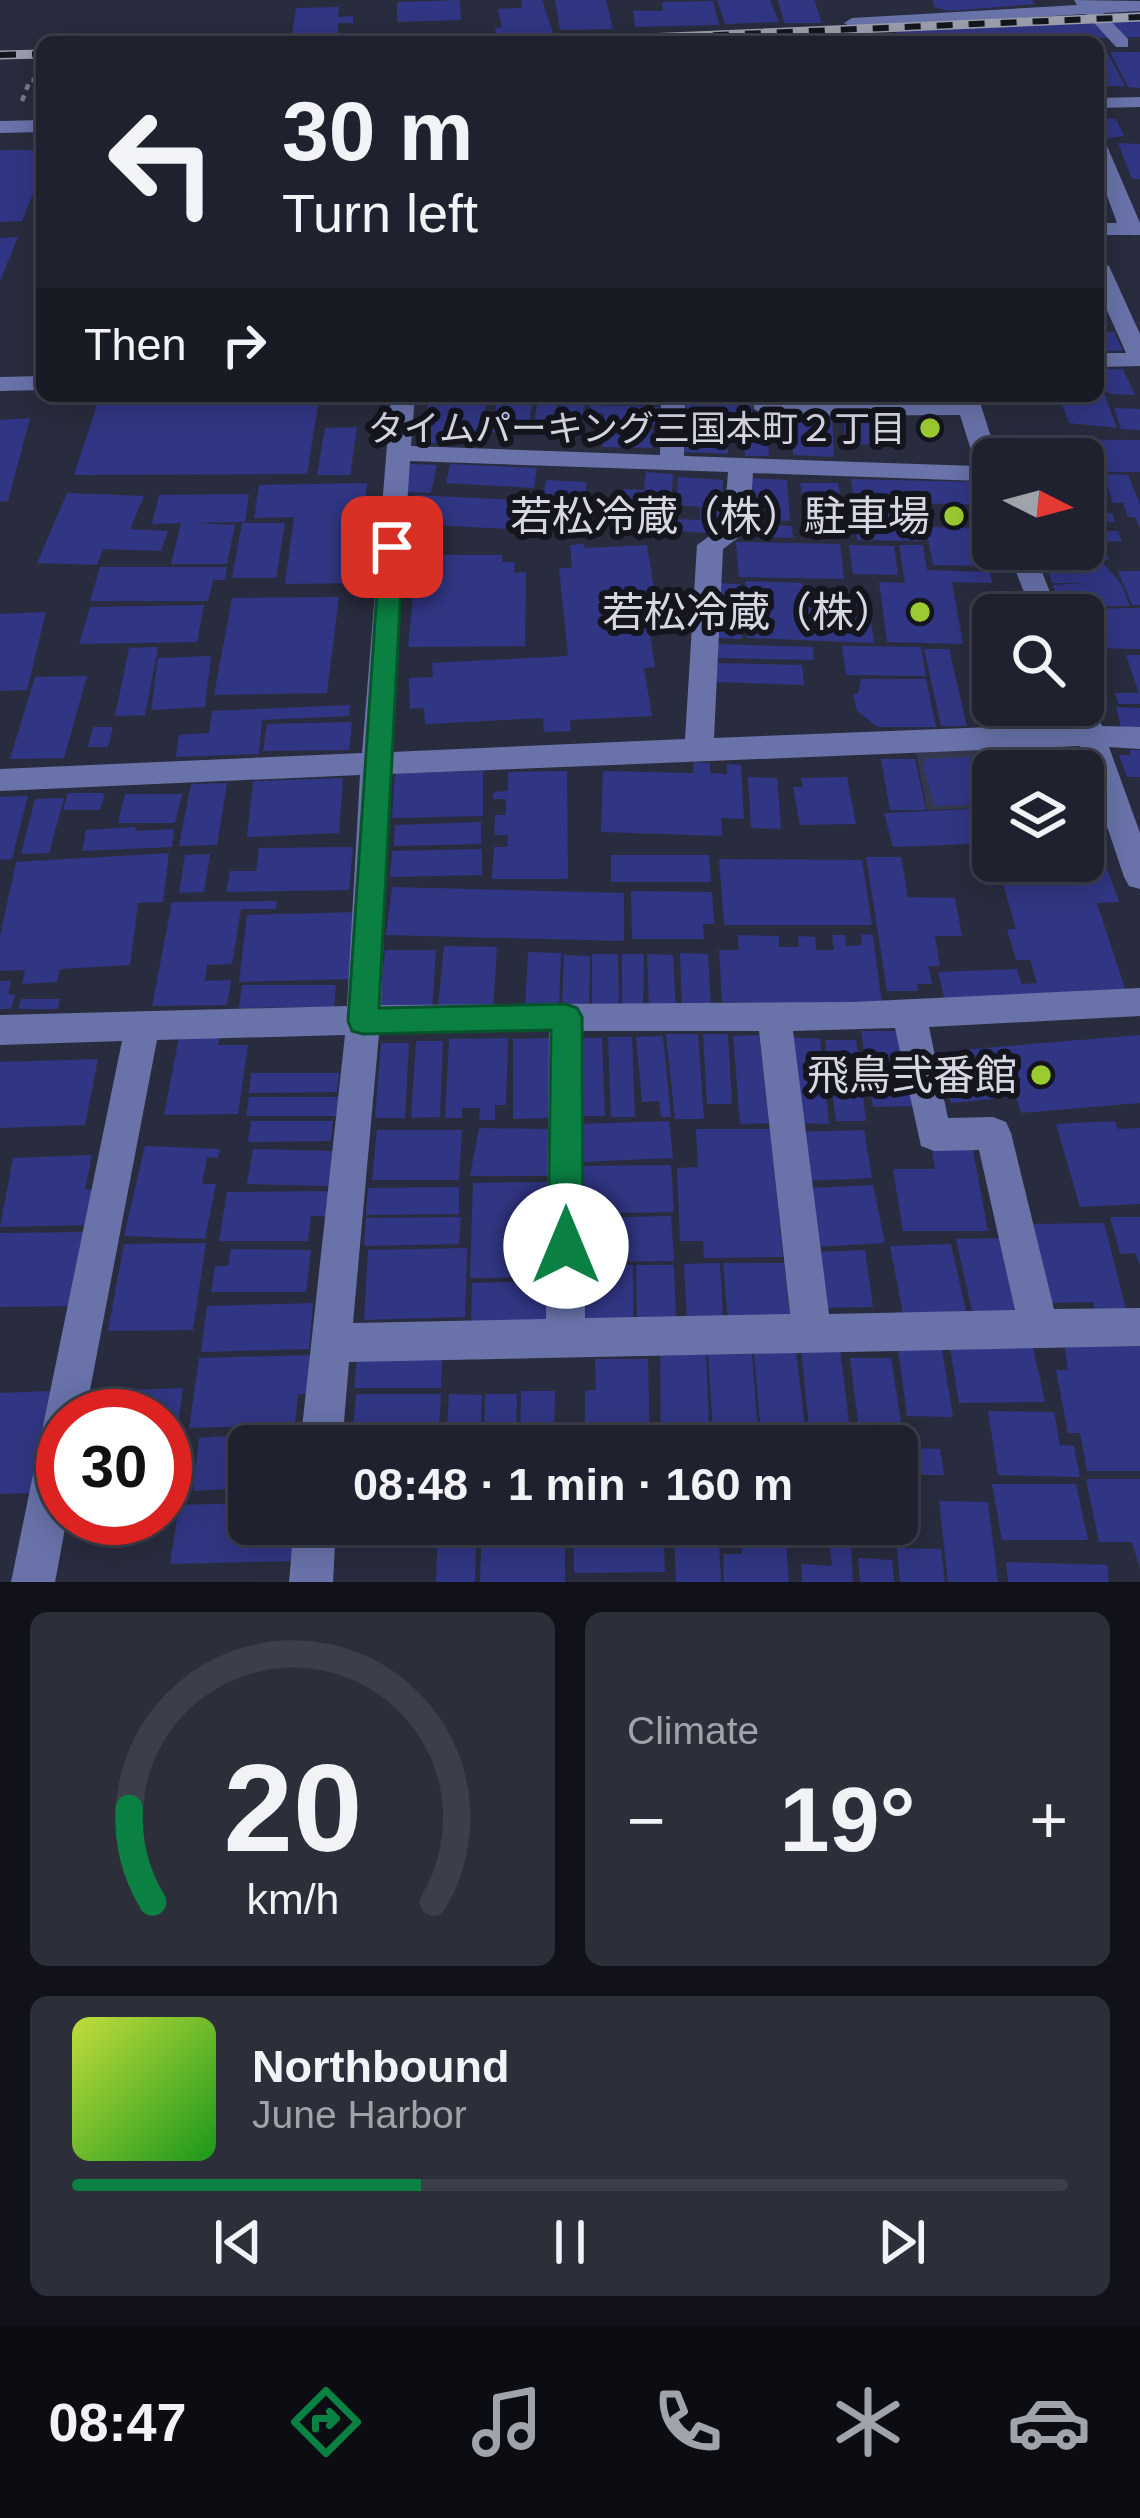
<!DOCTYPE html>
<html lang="en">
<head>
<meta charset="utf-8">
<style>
	body { margin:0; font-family:Helvetica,"Noto Sans JP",sans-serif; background:#2c2e3a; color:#f1f3f6; height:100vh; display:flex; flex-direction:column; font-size:45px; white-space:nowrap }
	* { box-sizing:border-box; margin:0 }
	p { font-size:39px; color:#a1a3aa }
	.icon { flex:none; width:66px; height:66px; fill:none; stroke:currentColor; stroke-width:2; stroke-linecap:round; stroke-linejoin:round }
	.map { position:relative; height:1582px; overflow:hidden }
	.side { display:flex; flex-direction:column; gap:30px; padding:30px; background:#111219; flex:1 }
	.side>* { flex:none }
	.guide { position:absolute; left:36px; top:36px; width:1068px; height:366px; border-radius:18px; box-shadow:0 6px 30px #0003,0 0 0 3px #3c3e4a; background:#1f212e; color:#f1f3f6; overflow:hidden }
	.needle { width:78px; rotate:96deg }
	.buttons { position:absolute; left:972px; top:438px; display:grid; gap:24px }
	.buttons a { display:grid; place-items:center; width:132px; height:132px; border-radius:18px; background:#1f212e; box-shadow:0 6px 30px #0003,0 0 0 3px #3c3e4a; font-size:60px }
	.speed { position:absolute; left:36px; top:1389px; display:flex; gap:24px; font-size:60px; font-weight:700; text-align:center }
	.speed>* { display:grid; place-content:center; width:156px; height:156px; border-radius:50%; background:#1f212e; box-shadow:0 6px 30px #0003,0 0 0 3px #3c3e4a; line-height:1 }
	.speed .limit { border:18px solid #d22; background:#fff; color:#111 }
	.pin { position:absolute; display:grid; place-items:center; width:102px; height:102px; color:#fff; margin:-51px; border-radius:24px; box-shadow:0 6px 18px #0006 }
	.me { position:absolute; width:132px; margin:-66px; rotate:0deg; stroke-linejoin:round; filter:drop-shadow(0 0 9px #0008) }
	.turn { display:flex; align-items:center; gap:42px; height:252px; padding:0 48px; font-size:54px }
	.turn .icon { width:156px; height:156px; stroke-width:2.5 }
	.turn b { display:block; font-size:84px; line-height:102px }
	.then { display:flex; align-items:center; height:114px; padding:0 48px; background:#0003; gap:24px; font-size:45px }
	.big { font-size:90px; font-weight:700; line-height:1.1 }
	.side .card { flex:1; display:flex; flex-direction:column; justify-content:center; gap:18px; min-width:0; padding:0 42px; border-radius:18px; background:#2c2e3a }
	.side .dial { align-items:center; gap:0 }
	.dial svg { height:312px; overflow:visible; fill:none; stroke:#3c3e4a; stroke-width:7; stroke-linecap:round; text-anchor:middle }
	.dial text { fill:#f1f3f6; stroke:none }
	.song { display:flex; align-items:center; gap:36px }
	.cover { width:144px; height:144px; border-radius:18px; background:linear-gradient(135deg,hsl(70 70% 55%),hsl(120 70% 35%)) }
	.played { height:12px; border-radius:6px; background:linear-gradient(90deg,#0b8043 35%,#3c3e4a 35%) }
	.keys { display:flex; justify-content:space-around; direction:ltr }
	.heat { display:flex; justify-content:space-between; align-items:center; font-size:66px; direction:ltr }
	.side .tiles { flex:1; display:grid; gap:30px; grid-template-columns:1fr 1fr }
	.card:last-child { grid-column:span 2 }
	.trip { position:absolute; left:228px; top:1425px; width:690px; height:120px; border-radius:18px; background:#1f212e; box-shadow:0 6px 30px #0003,0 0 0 3px #3c3e4a; font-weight:700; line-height:120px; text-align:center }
	.tabs { display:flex; height:192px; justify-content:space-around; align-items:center; background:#0c0d12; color:#a1a3aa }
	.tabs .icon { width:84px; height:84px }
	.tabs .current { color:#0b8043 }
	.tabs b { font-size:54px; color:#f1f3f6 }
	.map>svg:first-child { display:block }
	.built { fill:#34384e }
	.building { fill:#313684 }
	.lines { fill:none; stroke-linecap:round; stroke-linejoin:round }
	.path { stroke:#787b8a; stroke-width:4.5; stroke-dasharray:6 6; stroke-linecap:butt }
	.minor { fill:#6973aa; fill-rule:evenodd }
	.rail-casing { stroke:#9c9fad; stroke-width:9 }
	.rail { stroke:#14151d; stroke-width:6; stroke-dasharray:16; stroke-linecap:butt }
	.route { fill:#0b8043; stroke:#07532c; stroke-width:3 }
	.poi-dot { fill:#9cca31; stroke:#14151d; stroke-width:4.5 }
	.labels { text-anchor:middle; stroke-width:12; stroke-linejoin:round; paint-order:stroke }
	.far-poi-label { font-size:36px; fill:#d5d7e3; stroke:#14151d; text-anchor:end }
	.poi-label { font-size:42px; fill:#d5d7e3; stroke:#14151d; text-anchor:end }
</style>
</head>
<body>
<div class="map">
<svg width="1140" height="1582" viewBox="0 0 1140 1582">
	<rect width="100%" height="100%" fill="#292c3e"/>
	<path class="built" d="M1058,742L1075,751L1082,771H993V807L927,810L916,752Z"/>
	<path class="building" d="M460,0L461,20L397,22V2Z
		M521,0H542L553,33L497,38L495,28L502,27L498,9L522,8Z
		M555,0H606L613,29L560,30Z
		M717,0H770L779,22L725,24Z
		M778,0H814L822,23H784Z
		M933,0H1032L1035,4L949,11L934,7Z
		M713,1L719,25L635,27L633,11H663L662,2Z
		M339,7L338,17L353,16V23H338V33L292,34L296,8Z
		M1140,12V37L903,42L894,26Z
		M1098,51L1107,52L1125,86H1103Z
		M1110,52H1140V88L1128,87Z
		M1098,118L1116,119L1124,136L1103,139Z
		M1118,143L1140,144V179H1132Z
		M0,150H42V172L22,221L0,222Z
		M18,237L0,281V238Z
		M1098,332H1114L1123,351H1098Z
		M1098,369H1123L1135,395L1110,394L1102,388L1117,428L1069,423L1059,396H1098Z
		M432,396L487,399L481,431L487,432L484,446L415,442Z
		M683,396H753L752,413L681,411Z
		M319,400L307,474L74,475L98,402Z
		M497,401L532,403L528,433L491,432Z
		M561,404L584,405L581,436L557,435Z
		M537,405H557L553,436L532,435Z
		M590,405L660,407V416H655V425L603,424L604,414L589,413Z
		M1114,408L1140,409V430L1121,429Z
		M792,414L832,416L834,457L793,455Z
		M30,418L8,501L0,502V420Z
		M742,418H766L769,456H745Z
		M686,419L728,421V454L684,452Z
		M843,419L892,420L896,445L846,444Z
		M357,427L350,475H317L325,428Z
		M603,427L653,429L652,448L602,447Z
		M1032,439L1140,440V472H1083V459H1038Z
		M410,464L437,465L431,493L403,492Z
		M450,464L537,468L534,488L446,483Z
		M646,472L673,474L672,492H664L661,527H651V533L618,531L623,489L644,490Z
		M1103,474L1128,475L1140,504V528L1135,517H1128L1123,503H1113Z
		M1083,476H1101L1108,495H1083Z
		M678,477L723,480L720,534L678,531V519L700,520V507L676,505Z
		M748,478L787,480L790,521L749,519Z
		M851,479L977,482L982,505L854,501Z
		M546,480L587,482L581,529L539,527Z
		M367,483L357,583L285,584L294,517L254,518L259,485Z
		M800,483H838L849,537H810Z
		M67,493L144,496L130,529L168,531L161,551L103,549L97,565L37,563Z
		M249,494L245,522L192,523L235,525L227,564H171L181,523L152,524L159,495Z
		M415,495L534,501L530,530L408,524Z
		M853,509H916L923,541L857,540Z
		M1083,513H1112L1115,522H1104L1107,531H1118L1122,541L1102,542L1109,559L1102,562L1121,584L1130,606L1060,607L1053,585L1085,583H1052L1040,549H1083Z
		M242,523H285L276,578H232Z
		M751,524L792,526L793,538L751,537Z
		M926,527L989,528L998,566L933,565Z
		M736,542L840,544L844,579L739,577Z
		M584,544L585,548L647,545L658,614L647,615L655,667L644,668L652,716L570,720L571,731L544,732L543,718L425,724L424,708L410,709L409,678L433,677L432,663L568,656L559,568H572L570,545Z
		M849,545L894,546L898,575L853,574Z
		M899,545H923L927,570L990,572L992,583L952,582L963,644L887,642L879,582L905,583Z
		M417,555H502V562H515L514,573L526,572L525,646L408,647Z
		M100,567H227L225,580H213L208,601H90Z
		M1118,571H1140V605H1132Z
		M745,581L802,583L803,593L868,596L874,643L747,638Z
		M714,583L740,584L742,639L714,638Z
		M339,597L327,693L214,695L232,598Z
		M204,605L197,642L79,644L90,607Z
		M1140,608V649L1083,648L1087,622L1082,609Z
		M46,612L27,690L0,691V614Z
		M716,644L813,647L814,660L717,658Z
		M842,646L921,647L926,676L846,675Z
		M158,647L145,715L115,716L129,648Z
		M924,649H949L967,726H941Z
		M1126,655H1140V704H1118L1115,693H1139Z
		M211,656L205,707L151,710L158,658Z
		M716,663L802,665L804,685L717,682Z
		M87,676L64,758L10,759L35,677Z
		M861,679H926L936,727H878L857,711L853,694H858Z
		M350,705L349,716L262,720L259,754L176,757L179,735L209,733L212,711Z
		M1057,705L1060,716L1048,725L995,727L987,707Z
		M1116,707L1140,708V729L1121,728Z
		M352,722L349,750L263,751L267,724Z
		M93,727H113L108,747H88Z
		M1129,750H1140V777H1127L1119,755H1131Z
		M1063,753L1070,756L1075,771H993V804L935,806L923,766L927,759Z
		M881,759H915L926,810H890Z
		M693,762L710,763V773L727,774V764L741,765L744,819L721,818L722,836L601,832L603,771L693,773Z
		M483,771V816L392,818L395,773Z
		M567,771L568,879H492L494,847H507L508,835H494L495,815H506V799H493L494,792L508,791V772Z
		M748,777L777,778L781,829L751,828Z
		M847,777L856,824L800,825L793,787H803L801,778Z
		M343,778L339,833L247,837L253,781Z
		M227,783L217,845L179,846L191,784Z
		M68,793H105L100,810H63Z
		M125,794H182L175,823H118Z
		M28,796L12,859L0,860V797Z
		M64,798L49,853L21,854L35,799Z
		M1083,804H1090L1100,830L1083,831Z
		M993,808V843L893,847L884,813Z
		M481,822V844L394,846L395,825Z
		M136,827L135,831L174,829L172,847L82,851L86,830Z
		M353,847L349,890L226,892L230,871H256L259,848Z
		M482,849V875L390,877L392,851Z
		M169,853L163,902L138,903L130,965L60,969L57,982L22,984L25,970L0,971V936L16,862Z
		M210,854L204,892L179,893L185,855Z
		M611,855H709L711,882H611Z
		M866,857H901L908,897L955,898L962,936H935L940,966H928L932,984H917L918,991H887Z
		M1103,857L1119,902L1097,903L1127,995L945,1002L938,972L1017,969L1022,984L1037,983L1030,960H1016L1007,929H1016L1000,873H1004L1002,867Z
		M719,859L862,860L872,925H724Z
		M392,887L624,893V941L386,935Z
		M631,891L712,892L714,924H703L704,939H632Z
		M277,901L276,909H241L232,964L207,965L205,981L231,980L227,1005L152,1006L172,902Z
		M357,912L352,979L239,982L247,915Z
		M861,934L873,935L882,1005L722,1002L719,950H739L738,935L779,936V947H799L798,936L815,937L816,950H834L832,935H845L846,946L862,945Z
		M444,946L497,947L493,1007L438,1006Z
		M385,950H436L432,1012L379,1011Z
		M528,952L561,953L559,1009L525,1008Z
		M680,953L708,954L711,1011H682Z
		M592,954H618L619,1009L592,1008Z
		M622,954H644L643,1008H622Z
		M647,954L673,955L676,1010H649Z
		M564,955L590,956L589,1009L562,1008Z
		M0,981H11L8,994L15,995L11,1009H0Z
		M242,985H336L334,1007L239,1008Z
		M21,999H60L58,1009H18Z
		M861,1031H901L915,1106L873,1107Z
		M666,1034H698L704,1119H675Z
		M703,1034H728L732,1104H707Z
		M759,1035L769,1123L740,1124L733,1036Z
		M1140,1035V1103L1021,1113L1016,1097L951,1103L936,1052Z
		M663,1036L671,1117H661L659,1101L642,1102L636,1037Z
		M179,1037H220L218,1045H248L238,1114L164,1115Z
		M608,1037H632L635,1117H611Z
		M785,1037L820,1039L829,1124L792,1123Z
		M508,1038L506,1105H495V1120H479L480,1108H462V1118H445L449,1039Z
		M552,1038L553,1118L513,1119V1039Z
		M573,1038H602L605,1116H575Z
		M825,1040H856L866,1121H836Z
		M416,1041H443L440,1117L411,1118Z
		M381,1043H409L405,1118H375Z
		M98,1059L85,1125L0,1128V1062Z
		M251,1073H339L337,1092L249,1093Z
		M249,1097H339L336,1116H246Z
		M251,1121H333L331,1141L248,1142Z
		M669,1121L673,1158L580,1162L578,1124Z
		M1115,1121L1118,1129L1140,1128V1204L1080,1207L1056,1124Z
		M479,1128L552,1129V1176H470Z
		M696,1129H770L783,1257L704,1258L703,1241H680L677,1168L698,1167Z
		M377,1130H462L459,1180H372Z
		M864,1130L872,1178L806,1181L798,1132Z
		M931,1145H972L988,1231H903L893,1169H935Z
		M145,1146L220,1149L218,1158L207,1157L202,1184H216L205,1239L124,1236Z
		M253,1149L334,1151L329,1186L247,1184Z
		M92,1155L85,1189L95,1190L88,1225L0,1227L13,1158Z
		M671,1165L674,1212L579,1214L578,1166Z
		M549,1182V1277L470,1278L473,1183Z
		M873,1185L885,1243L815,1247L809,1188Z
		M459,1187V1214L366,1215L368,1188Z
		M331,1191L328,1216H311L308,1241H219L227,1192Z
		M671,1216L674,1261L584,1262L582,1218Z
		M461,1217L459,1244L364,1246L366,1218Z
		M1110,1217H1140V1265L1135,1253L1120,1254Z
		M1104,1223L1127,1314L1096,1315L1093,1302L1048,1303L1031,1224Z
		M87,1232L71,1306L0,1307V1233Z
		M1006,1238L1020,1299L1011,1313L973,1316L956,1239Z
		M206,1243L193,1330L108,1331L124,1244Z
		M951,1244L966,1311L903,1314L890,1246Z
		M467,1248L465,1317L364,1320L368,1250Z
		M231,1249L311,1250L306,1292H211L215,1266H228Z
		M865,1250L873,1307L818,1308V1252Z
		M720,1263L723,1319H687L684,1264Z
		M723,1263H784L790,1319L728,1320Z
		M581,1264L633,1265V1322L588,1323L580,1314Z
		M636,1265H674L676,1320H637Z
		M554,1281L555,1313L544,1321L471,1324L472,1283Z
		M313,1303L309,1349L201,1352L207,1306Z
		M1064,1343L1140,1344V1471H1087L1080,1433H1068L1056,1370H1068Z
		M1033,1347L1045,1402L959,1403L950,1348Z
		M801,1349H840L852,1446H811Z
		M898,1349L942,1350L953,1417L907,1416Z
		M754,1350H796L807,1446H762Z
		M660,1353L706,1354L710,1446H661Z
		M708,1354H752L759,1446H714Z
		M314,1355L311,1394H298L295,1425L189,1428L199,1358Z
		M442,1357L441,1388H354L357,1358Z
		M850,1358H891L906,1454H897V1446H861Z
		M595,1359H648L650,1446H585V1391L596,1390Z
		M183,1388L168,1497H165V1416H91L96,1391Z
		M50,1391L31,1493L0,1494V1393Z
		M521,1391H555L554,1446H520Z
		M356,1394H441L439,1430H353Z
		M449,1394L482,1395L480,1446H446Z
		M485,1394H517L516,1446H484Z
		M988,1411L1054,1412L1060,1445L1074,1446L1080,1477L998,1475Z
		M298,1431L297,1446H249V1488L193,1491L199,1438Z
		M351,1435H438V1446H350Z
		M911,1448L940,1449L944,1475H916Z
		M1086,1479H1140V1569L1132,1542H1099Z
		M992,1484H1076L1088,1540H1002Z
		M939,1501L988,1502L998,1582H948Z
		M249,1503V1524H301L297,1561L170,1564L179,1505Z
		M362,1524H431L430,1535H361Z
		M438,1524H476L475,1582H436Z
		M482,1524H565V1582H480Z
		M573,1524H663L665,1572L574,1573Z
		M707,1524H775V1529L707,1528Z
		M789,1524H882V1532L789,1528Z
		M674,1537L719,1539L721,1582H676Z
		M741,1540L786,1541L789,1582H724L723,1554H742Z
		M829,1543L851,1544L853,1582H802L801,1564L832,1566Z
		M897,1548L941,1549L945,1582H900Z
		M858,1558L892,1560L894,1582H860Z
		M1006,1562L1107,1565L1109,1582H1008Z"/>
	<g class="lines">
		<path class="path" d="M22,101L30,80H42"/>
		<path class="minor" d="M1074,0L1140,1V11L1103,13L1128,39V47H1116L1086,14L852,28L844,23L852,18L1077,5Z
			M1140,97V107L1098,108V98Z
			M42,120V132L0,133V121Z
			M1098,140L1107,146L1140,223V235H1098V223H1117L1098,171Z
			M1098,260L1109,266L1140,334V366L1098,367V353H1126L1098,290Z
			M42,376V390L0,391V377Z
			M391,396H415L411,446L660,455L661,396H685L684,456L976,466L960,415L766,416L754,409L753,396H777V402L956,401L954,396H978L998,459H993V488L981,481L753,473L749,530L723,549L714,738L1072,724L1066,705H1083V696L1090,698L1102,726L1140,727V749L1109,747L1140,833V889L1129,886L1124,877L1080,746L390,774L381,1005L852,1002L1140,988V1016L929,1027L948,1118L993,1117L1006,1122L1011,1133L1054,1309L1140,1308V1346L349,1362L342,1446H300L345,1035L157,1040L85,1416H63V1518H67L55,1582H11L122,1041L0,1045V1015L347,1006L360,775L0,791V769L362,753ZM410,461L728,472L724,526L697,545L685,739L391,752ZM895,1028L921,1146L934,1151L979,1150L1015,1310L829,1314L793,1031ZM549,1031L546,1319L353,1323L379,1034ZM583,1031H759L790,1314L585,1318Z
			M1007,549H1033L1059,615H1033Z
			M294,1524H336L333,1582H289Z"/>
		<g class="rail-casing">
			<path id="rail" d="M553,42L1140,17
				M0,55L42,54"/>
		</g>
		<use href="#rail" class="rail"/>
	</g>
	<path class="route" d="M392,539L403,547L379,1008L566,1004L577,1008L582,1017L583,1246L578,1258L566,1263L553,1258L548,1246L551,1030L363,1034L352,1031L348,1021L380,547Z"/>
	<g class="poi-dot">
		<circle cx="930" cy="428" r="12"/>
		<circle cx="954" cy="516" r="12"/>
		<circle cx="920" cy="612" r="12"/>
		<circle cx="1041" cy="1075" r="12"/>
	</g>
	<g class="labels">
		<g class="far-poi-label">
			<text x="906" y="441">タイムパーキング三国本町２丁目</text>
		</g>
		<g class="poi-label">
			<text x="930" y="531">若松冷蔵（株）駐車場</text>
			<text x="896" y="627">若松冷蔵（株）</text>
			<text x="1017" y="1090">飛鳥弐番館</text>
		</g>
	</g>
</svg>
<div class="buttons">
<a><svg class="needle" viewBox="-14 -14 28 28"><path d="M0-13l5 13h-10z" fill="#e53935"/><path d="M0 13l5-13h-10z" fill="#a1a3aa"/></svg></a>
<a><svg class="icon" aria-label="search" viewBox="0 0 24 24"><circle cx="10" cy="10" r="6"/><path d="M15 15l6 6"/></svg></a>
<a><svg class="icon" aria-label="layers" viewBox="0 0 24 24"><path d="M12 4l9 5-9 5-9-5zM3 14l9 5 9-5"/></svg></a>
</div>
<div class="speed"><div class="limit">30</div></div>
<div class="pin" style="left:392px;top:547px;background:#d93025"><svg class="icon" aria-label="arrive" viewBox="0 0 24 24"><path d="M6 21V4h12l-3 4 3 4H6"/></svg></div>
<svg class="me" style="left:566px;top:1246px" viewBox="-20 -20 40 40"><circle r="19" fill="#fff"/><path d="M0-13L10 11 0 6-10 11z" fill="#0b8043"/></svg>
<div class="trip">08:48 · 1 min · 160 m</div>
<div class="guide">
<div class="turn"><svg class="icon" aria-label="left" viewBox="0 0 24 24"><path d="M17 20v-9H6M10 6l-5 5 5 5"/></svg><div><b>30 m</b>Turn left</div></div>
<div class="then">Then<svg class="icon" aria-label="right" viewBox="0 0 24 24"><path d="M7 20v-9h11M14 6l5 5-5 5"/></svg></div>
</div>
</div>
<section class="side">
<div class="tiles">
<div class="card dial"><svg viewBox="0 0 100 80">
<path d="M14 69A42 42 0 1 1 86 69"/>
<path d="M14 69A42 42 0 0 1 8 45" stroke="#0b8043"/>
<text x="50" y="56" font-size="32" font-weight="700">20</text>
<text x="50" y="72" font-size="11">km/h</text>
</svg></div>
<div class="card"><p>Climate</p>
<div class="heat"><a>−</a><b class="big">19°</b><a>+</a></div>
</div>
<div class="card">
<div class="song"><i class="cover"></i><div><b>Northbound</b><p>June Harbor</p></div></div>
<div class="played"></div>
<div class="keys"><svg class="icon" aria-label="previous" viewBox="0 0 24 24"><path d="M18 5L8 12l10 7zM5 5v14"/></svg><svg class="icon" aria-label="pause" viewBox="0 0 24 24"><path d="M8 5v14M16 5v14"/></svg><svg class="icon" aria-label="next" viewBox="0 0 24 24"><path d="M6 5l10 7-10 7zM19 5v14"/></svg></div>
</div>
</div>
</section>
<nav class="tabs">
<b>08:47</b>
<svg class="icon current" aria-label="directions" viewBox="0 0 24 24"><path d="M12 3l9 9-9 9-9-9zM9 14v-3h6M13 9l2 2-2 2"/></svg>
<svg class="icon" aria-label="music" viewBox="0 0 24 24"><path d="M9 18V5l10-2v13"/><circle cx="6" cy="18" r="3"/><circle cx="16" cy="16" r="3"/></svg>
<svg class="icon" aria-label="phone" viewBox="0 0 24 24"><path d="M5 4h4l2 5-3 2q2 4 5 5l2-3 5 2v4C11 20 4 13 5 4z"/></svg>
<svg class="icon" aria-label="climate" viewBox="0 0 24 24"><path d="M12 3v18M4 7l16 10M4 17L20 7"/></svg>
<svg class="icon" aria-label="car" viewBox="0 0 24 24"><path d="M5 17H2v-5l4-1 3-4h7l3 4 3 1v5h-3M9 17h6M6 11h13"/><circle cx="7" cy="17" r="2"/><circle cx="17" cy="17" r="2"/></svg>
</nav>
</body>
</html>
